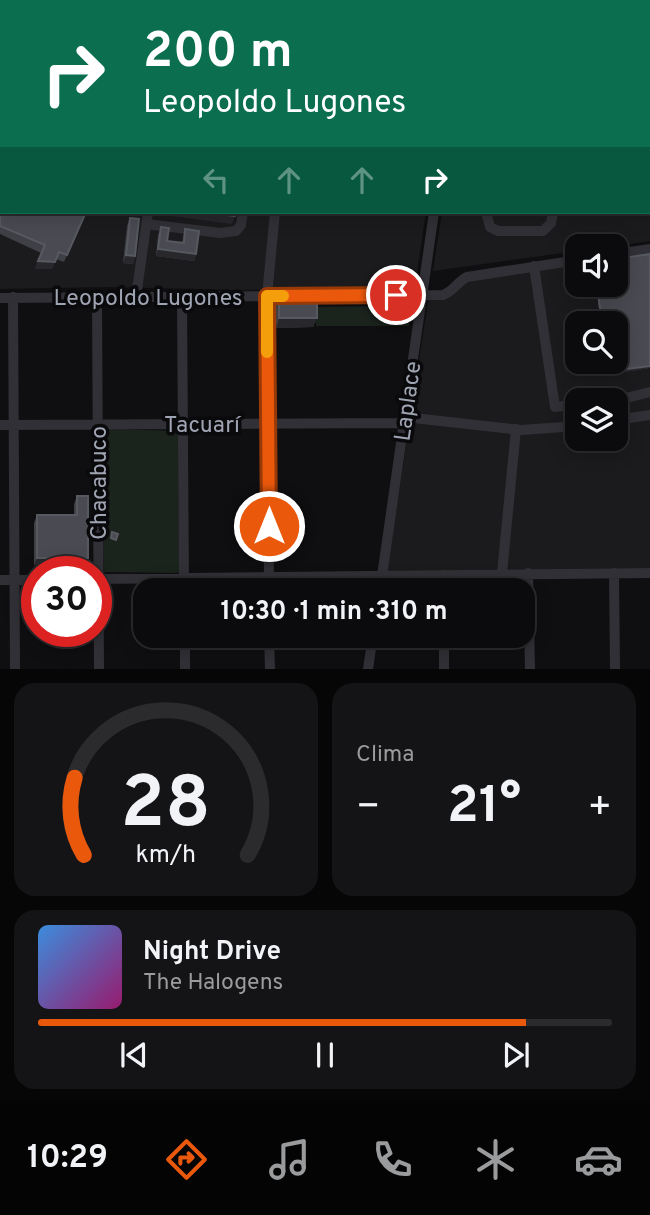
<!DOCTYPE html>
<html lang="es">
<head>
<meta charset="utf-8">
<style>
	body { margin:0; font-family:Overpass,sans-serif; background:#141416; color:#f1f3f6; height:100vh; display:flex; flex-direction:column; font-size:26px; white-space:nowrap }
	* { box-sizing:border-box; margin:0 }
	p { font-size:23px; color:#9a9b9d }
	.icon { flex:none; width:38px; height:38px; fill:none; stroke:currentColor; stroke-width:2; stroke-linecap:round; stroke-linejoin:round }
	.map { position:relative; height:669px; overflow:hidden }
	.details { display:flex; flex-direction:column; gap:14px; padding:14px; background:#060607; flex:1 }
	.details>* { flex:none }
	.top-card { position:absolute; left:0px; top:0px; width:651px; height:214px; box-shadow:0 4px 18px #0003,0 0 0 2px #2b2b2e; background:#0b6e4f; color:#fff; overflow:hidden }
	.fabs { position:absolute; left:565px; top:234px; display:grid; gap:14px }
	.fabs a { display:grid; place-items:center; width:63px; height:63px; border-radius:14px; background:#0b0b0d; box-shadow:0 4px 18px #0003,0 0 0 2px #2b2b2e; font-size:35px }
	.speed { position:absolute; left:21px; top:556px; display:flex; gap:14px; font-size:35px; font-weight:700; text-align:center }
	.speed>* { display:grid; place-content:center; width:91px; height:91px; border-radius:50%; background:#0b0b0d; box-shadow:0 4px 18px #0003,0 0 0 2px #2b2b2e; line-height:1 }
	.speed .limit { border:10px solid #d22; background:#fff; color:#111 }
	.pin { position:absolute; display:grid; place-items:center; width:60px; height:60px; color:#fff; margin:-30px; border:4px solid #fff; border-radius:50%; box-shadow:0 2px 7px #0007 }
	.me { position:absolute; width:77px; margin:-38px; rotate:0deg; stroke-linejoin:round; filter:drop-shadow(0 0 5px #0008) }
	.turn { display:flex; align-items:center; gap:24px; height:147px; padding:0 28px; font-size:32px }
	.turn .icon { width:91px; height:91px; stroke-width:2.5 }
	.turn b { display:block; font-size:49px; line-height:60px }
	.lanes { display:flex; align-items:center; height:66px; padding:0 28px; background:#0003; justify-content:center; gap:35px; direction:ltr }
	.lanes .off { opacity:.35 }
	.big { font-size:52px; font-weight:700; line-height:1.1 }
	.details .card { flex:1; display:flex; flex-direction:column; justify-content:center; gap:10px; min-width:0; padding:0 24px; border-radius:21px; background:#141416 }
	.details .dial { align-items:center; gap:0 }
	.dial svg { height:182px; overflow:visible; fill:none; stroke:#2b2b2e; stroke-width:7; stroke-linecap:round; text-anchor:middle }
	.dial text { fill:#f1f3f6; stroke:none }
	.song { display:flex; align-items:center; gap:21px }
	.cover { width:84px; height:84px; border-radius:10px; background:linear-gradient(135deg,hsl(210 70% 55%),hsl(320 70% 35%)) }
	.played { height:7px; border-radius:4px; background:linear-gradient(90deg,#ea580c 85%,#2b2b2e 85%) }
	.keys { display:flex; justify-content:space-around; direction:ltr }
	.heat { display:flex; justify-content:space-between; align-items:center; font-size:38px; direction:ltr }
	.details .tiles { flex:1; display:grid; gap:14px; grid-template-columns:1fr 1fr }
	.card:last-child { grid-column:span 2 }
	.trip { position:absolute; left:133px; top:578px; width:402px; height:70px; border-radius:21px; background:#0b0b0d; box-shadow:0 4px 18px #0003,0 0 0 2px #2b2b2e; font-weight:700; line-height:70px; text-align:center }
	.menu { display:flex; height:112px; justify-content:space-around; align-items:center; background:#040405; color:#9a9b9d }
	.menu .icon { width:49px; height:49px }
	.menu .on { color:#ea580c }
	.menu b { font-size:32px; color:#f1f3f6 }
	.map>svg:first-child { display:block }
	.built { fill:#1b1b1e; fill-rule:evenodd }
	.green { fill:#1b231d }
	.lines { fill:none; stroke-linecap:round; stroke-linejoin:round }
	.stream { stroke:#252c34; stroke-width:2.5 }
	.minor { stroke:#303036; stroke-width:10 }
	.wall { fill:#3f4046 }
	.shaded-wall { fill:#28282c }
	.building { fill:#4a4b52; stroke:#575961; stroke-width:2 }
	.route-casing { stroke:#983908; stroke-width:18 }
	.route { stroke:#ea580c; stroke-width:12 }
	.slow { stroke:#f59e0b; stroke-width:12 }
	.labels { text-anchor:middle; stroke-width:7; stroke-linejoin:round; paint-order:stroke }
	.street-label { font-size:23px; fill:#9fa4b2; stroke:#0a0a0c }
</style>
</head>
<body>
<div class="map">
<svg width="650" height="669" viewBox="0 0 650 669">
	<rect width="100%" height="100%" fill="#0f0f11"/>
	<path class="built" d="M0,0H197L2,2V212H426L415,286L243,290L108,287L0,289Z
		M279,0H457L278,2Z
		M650,71V241L607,247H578L577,251L433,271L442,212H649Z
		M650,249V568L387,571L429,295H443L460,281L577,260L578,285H616V254ZM578,324H616V362H578ZM578,401H616V439H578Z"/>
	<path class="green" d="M409,306V326H316L315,307Z
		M108,429L178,431L179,572L177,573L104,572L102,435L103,430Z"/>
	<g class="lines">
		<path class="stream" d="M462,2V0"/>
		<path class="minor" d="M48,0L53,2
			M526,0L527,2
			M592,0L594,2
			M122,2V0
			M301,2V0
			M511,2L512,0
			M0,3L2,4
			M649,33H650
			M649,91H650
			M649,106L650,107
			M486,212L490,227L498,231H543L551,223L553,212
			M146,224L220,233L236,231L241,225L243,212
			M616,254L650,249
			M534,266L555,407L578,404
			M182,296L184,590
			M13,297L15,669
			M97,297L99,669
			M136,297L148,212
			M0,298L443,295C454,291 457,282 467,277L578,260
			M614,401L650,392
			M405,417L521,430L578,426
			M616,420L650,415
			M0,425L404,423
			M502,573L516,429
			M528,573L530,669
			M614,573L615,669
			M444,575V590
			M96,579L650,573
			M0,580H37
			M269,590L267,296L275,212
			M380,590L434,212
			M185,635V669
			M269,635L270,669
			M444,635V669
			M368,669L373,635"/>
	</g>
	<path class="wall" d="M60,0H113L112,2H60Z
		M0,173L86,212L64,262L56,259L52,269H35L41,253L0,234Z
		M130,218L135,256L133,264L123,263L127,226Z
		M161,227L167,241L182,243L185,229L196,254L194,261L156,256L158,235Z
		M650,254V368L618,373L616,358V324H601L596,285H616Z
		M279,296L317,318L313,327L276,328L275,306Z
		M77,496L88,558L85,565H34V523L37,515H74V504Z
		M37,579V616L23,615L24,588L26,581Z"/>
	<path class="shaded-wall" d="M156,212H200L235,216L232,224L156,214Z
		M158,249L196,254L194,261L156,256Z
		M126,255L135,256L133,264L123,263Z
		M38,261L55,262L52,269H35Z
		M279,318H317L313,327L276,328Z
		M650,366V368L618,373L619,370Z
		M37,558H88L85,565H34Z
		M26,608H37V616L23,615Z"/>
	<path class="building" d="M74,0H113L112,2H78Z
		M649,121H650L649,156Z
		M2,169V212H86L67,255L59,252L55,262L38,261L45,245L0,226V173Z
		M200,212H236L235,216Z
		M130,218L139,219L135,256L126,255Z
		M161,227L169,228L167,241L184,243L185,229L199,231L196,254L158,249Z
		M650,254V366L619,370L616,355V324H602L597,285H616V259Z
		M317,295V318H279V296Z
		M77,496H88V558H37V515H77Z
		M112,532L118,534L116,540L111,538Z
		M37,579V608H26V581Z"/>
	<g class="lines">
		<g class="route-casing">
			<path id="route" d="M269,526L267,296L396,295"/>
		</g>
		<use href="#route" class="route"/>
		<path class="slow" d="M267,352V296H283"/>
	</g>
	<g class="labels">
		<g class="street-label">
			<text x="148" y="305">Leopoldo Lugones</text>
			<text transform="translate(407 401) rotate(-82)" y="8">Laplace</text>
			<text x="202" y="432">Tacuarí</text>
			<text transform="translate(98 483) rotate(-90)" y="8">Chacabuco</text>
		</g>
	</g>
</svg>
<div class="fabs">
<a><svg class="icon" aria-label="sound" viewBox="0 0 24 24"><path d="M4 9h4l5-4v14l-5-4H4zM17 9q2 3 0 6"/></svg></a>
<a><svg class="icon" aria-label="search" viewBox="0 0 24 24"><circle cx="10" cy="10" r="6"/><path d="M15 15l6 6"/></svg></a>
<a><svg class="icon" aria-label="layers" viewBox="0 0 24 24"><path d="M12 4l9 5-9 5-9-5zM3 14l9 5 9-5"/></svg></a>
</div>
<div class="speed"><div class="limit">30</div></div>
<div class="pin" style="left:396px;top:295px;background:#d93025"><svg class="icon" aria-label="arrive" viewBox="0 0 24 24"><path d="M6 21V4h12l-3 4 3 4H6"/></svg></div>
<svg class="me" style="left:269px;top:526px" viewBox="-20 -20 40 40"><circle r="17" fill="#ea580c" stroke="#fff" stroke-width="3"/><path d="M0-11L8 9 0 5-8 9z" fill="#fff"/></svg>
<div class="trip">10:30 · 1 min · 310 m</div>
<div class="top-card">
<div class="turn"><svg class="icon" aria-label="right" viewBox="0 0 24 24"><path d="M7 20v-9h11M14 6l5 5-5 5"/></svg><div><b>200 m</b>Leopoldo Lugones</div></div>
<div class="lanes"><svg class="icon off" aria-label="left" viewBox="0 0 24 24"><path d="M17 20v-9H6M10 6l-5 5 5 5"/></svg><svg class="icon off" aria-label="ahead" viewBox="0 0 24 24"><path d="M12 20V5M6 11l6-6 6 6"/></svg><svg class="icon off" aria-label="ahead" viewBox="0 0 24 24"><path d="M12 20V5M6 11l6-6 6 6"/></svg><svg class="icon" aria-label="right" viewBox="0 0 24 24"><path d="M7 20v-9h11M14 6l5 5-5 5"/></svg></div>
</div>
</div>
<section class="details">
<div class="tiles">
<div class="card dial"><svg viewBox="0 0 100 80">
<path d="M14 69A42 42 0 1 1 86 69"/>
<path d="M14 69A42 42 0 0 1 10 35" stroke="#ea580c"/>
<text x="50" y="56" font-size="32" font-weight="700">28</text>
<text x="50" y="72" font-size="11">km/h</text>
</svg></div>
<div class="card"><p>Clima</p>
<div class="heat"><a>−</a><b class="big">21°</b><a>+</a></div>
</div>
<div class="card">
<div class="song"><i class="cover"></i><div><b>Night Drive</b><p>The Halogens</p></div></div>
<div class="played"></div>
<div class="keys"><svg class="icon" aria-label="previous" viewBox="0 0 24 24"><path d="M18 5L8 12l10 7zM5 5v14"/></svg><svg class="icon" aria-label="pause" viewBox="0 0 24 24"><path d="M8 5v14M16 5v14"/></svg><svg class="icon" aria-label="next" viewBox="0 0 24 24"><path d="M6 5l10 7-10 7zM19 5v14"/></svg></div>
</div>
</div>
</section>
<nav class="menu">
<b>10:29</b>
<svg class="icon on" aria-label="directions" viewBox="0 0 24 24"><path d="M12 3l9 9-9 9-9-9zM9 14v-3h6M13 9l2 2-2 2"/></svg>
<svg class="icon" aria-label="music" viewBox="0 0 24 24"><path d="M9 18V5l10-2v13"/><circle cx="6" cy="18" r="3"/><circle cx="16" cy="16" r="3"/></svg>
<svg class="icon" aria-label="phone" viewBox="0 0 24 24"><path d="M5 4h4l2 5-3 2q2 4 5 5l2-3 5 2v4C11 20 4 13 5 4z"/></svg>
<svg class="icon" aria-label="climate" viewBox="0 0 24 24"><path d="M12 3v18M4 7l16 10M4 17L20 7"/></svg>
<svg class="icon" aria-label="car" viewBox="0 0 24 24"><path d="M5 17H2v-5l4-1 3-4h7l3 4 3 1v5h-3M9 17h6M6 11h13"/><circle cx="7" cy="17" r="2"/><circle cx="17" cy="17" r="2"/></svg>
</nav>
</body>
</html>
